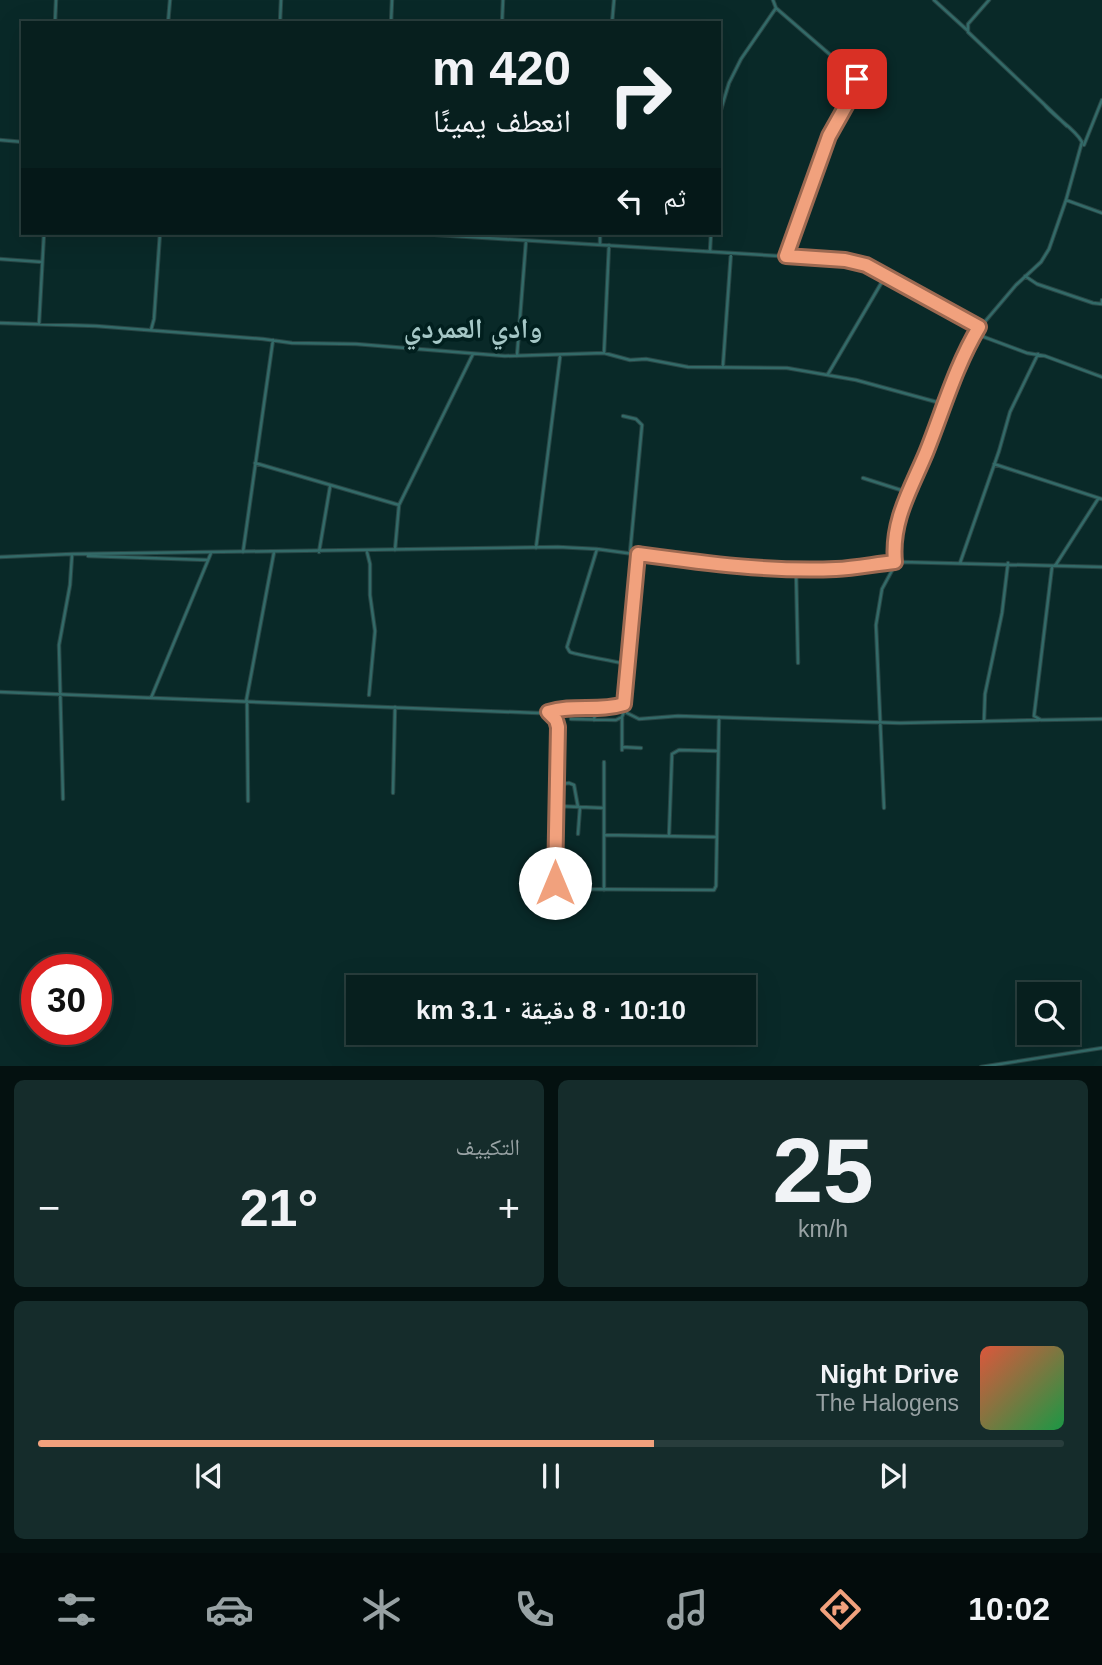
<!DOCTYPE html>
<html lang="ar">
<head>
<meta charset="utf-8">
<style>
	body { margin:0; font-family:Arial,"Noto Naskh Arabic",sans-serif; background:#152c2b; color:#f1f3f6; direction:rtl; height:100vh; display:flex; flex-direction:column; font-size:26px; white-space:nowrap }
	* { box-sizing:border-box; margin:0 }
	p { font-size:23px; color:#98a2a4 }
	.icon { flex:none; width:38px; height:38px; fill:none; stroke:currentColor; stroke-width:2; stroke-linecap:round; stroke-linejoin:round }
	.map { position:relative; height:1066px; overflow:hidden; direction:ltr }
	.sheet { display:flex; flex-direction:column; gap:14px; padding:14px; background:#041110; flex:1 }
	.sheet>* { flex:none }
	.hud { position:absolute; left:21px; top:21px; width:700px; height:214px; border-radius:0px; box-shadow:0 7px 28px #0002,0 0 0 2px #283d3c; direction:rtl; background:#071f1e; color:#f1f3f6; overflow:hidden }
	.fabs { position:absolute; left:1017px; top:982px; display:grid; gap:14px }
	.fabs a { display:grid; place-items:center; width:63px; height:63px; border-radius:0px; background:#071f1e; box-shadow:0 7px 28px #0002,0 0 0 2px #283d3c; font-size:35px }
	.speed { position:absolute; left:21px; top:954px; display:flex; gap:14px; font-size:35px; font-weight:700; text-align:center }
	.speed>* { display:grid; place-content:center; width:91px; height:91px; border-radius:50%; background:#071f1e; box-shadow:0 7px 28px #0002,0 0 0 2px #283d3c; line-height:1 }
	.speed .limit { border:10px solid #d22; background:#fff; color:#111 }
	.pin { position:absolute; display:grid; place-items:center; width:60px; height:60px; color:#fff; margin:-30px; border-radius:14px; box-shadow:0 4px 10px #0006 }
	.me { position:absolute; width:77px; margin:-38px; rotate:0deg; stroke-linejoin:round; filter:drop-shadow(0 0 5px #0008) }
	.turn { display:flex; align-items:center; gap:24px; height:147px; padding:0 35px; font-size:32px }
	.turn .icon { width:91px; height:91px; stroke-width:2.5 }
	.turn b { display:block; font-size:49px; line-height:60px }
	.then { display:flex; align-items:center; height:66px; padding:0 35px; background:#0003; gap:14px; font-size:26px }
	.big { font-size:52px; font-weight:800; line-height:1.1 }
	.sheet .card { flex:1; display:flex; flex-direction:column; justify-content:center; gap:10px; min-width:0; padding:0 24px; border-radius:10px; background:#152c2b }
	.sheet .dial { align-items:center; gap:0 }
	.dial b { font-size:91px; line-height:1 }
	.song { display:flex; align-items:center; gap:21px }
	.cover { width:84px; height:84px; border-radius:10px; background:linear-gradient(135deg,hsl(10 70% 55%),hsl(140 70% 35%)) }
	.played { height:7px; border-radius:4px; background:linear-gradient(90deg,#f1a17d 60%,#283d3c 60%) }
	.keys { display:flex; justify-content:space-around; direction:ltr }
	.heat { display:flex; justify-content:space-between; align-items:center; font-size:38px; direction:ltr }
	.sheet .tiles { flex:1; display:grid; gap:14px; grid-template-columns:1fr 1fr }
	.card:last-child { grid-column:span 2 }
	.trip { position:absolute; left:346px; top:975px; width:410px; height:70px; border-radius:0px; background:#071f1e; box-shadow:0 7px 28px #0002,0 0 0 2px #283d3c; font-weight:800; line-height:70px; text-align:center; direction:rtl }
	.tab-bar { display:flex; height:112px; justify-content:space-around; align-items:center; background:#030c0c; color:#98a2a4 }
	.tab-bar .icon { width:49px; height:49px }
	.tab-bar .active { color:#f1a17d }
	.tab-bar b { font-size:32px; color:#f1f3f6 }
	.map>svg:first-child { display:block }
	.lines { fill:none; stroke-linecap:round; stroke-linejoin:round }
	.minor-casing { stroke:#284544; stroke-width:4.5 }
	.minor { stroke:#336a68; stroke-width:2.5 }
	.route-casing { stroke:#9d6951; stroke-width:18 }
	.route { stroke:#f1a17d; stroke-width:12 }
	.labels { text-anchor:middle; stroke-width:7; stroke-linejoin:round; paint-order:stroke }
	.district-label { font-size:28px; font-weight:bold; fill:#a5c7c6; stroke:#011f1e }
</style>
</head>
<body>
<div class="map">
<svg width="1102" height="1067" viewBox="0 0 1102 1067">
	<rect width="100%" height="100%" fill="#092928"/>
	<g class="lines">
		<g class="minor-casing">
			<path id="minor" d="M934,0L967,30
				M989,0L968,24V32L1067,126
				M776,8L856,77L857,82L829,136L786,256
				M55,23L56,0
				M168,23L170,0
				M280,23L281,0
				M391,23L392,0
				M502,23L503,0
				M612,23L614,0
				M719,116L729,83L741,59L776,8L773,0
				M0,140L23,142
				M1084,145L1102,100
				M1066,200L1102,213
				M406,233L845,260L876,270L979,327
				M600,244V233
				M710,251L711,233
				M0,259L42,262
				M1025,276L1037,284L1093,303L1102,304V300
				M0,323L96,326L263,339L292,343L356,344L505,356L604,353L630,360L646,359L688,367L787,368L856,380L944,404
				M39,324L44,233
				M151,330L154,319L160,233
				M976,334L1027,353L1045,356L1102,377
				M604,353L609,245
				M517,356L526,241
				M723,365L731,253
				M828,374L886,275
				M623,416L636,419L642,425L630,553
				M255,463L399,505
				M994,464L1102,499
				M863,478L907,492
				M536,548L560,357
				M597,549L567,647C568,649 569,651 570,652C573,654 622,663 628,664
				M395,550L399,505L473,354
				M243,552L273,340
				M319,552L330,487
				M367,552L370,564V595L375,631L369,695
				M638,554L624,704L627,713L639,719L678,716L900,723L1039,720
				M88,556L208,560
				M0,557L72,554L558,547L597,549L715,565L767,569H839L902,562L1102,567
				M960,563L999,451L1010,412L1038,354
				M1055,566L1098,499
				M1052,567L1034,716L1041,720L1102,719
				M796,569L798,663
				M0,692L538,713L567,707H614L624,704
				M151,698L211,553
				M246,702L274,552
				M247,702L248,801
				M548,712L557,720L558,727L555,883L558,888L562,889L714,890L716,886L719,717
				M622,718V750
				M571,719L616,720L622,717L625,709
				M594,720L596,707
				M984,721L985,694L1002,613L1008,563
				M622,747L641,748
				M556,785L569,783L574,785L578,807
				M393,793L395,707
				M63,799L59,645L70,585L72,555
				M556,806L604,808
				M884,808L876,625L882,589L895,565L894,543L900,515L950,387L977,331L1016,285L1041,262L1049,249L1066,200L1082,142C1074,127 1054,118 1043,103
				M578,834L580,807
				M604,835L716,837
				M669,836L672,754L679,750L718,751
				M604,890V762
				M981,1067L1102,1048"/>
		</g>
		<use href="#minor" class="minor"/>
	</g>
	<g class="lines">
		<g class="route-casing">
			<path id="route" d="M555,883L558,727L556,720L548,712C573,704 599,712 624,704L638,554C704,563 769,572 836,569C856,568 875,564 895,562C891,521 911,489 926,453C943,411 955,367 979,327L866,265L845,260L786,256L829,136L856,88L857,79"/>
		</g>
		<use href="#route" class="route"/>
	</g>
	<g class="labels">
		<g class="district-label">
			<text x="473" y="338">وادي العمردي</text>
		</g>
	</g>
</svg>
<div class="fabs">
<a><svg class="icon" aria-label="search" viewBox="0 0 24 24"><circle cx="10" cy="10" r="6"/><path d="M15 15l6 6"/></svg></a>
</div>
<div class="speed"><div class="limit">30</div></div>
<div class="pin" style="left:857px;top:79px;background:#d93025"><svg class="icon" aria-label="arrive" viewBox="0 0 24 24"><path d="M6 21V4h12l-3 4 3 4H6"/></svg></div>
<svg class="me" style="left:555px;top:883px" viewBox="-20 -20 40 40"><circle r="19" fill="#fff"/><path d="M0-13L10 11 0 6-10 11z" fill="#f1a17d"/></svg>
<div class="trip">10:10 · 8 دقيقة · 3.1 km</div>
<div class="hud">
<div class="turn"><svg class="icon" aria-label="right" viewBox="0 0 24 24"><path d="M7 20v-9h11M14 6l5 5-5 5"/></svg><div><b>420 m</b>انعطف يمينًا</div></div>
<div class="then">ثم<svg class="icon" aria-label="left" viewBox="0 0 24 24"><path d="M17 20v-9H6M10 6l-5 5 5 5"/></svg></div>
</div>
</div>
<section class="sheet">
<div class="tiles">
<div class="card dial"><b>25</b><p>km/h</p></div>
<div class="card"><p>التكييف</p>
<div class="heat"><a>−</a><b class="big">21°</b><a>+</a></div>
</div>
<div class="card">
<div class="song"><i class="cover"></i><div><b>Night Drive</b><p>The Halogens</p></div></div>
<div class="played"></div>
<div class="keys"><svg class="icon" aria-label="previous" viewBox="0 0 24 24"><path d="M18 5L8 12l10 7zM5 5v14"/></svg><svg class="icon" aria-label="pause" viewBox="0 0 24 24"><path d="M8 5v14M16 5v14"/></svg><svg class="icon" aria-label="next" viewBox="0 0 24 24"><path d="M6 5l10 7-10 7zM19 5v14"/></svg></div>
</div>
</div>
</section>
<nav class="tab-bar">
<b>10:02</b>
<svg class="icon active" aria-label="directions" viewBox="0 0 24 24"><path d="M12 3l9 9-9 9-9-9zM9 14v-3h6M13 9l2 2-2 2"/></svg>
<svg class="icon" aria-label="music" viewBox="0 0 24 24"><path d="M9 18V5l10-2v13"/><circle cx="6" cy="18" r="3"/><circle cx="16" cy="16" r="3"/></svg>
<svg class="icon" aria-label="phone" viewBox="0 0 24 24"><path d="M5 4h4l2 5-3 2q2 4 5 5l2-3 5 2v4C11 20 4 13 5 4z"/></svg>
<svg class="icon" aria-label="climate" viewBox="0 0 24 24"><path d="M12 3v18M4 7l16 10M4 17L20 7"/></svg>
<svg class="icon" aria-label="car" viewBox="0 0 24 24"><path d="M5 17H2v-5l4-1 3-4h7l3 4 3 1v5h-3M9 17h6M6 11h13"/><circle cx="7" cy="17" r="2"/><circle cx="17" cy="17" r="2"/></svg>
<svg class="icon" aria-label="filters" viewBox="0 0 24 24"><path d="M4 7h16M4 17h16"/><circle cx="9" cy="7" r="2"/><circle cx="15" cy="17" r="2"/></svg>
</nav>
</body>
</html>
